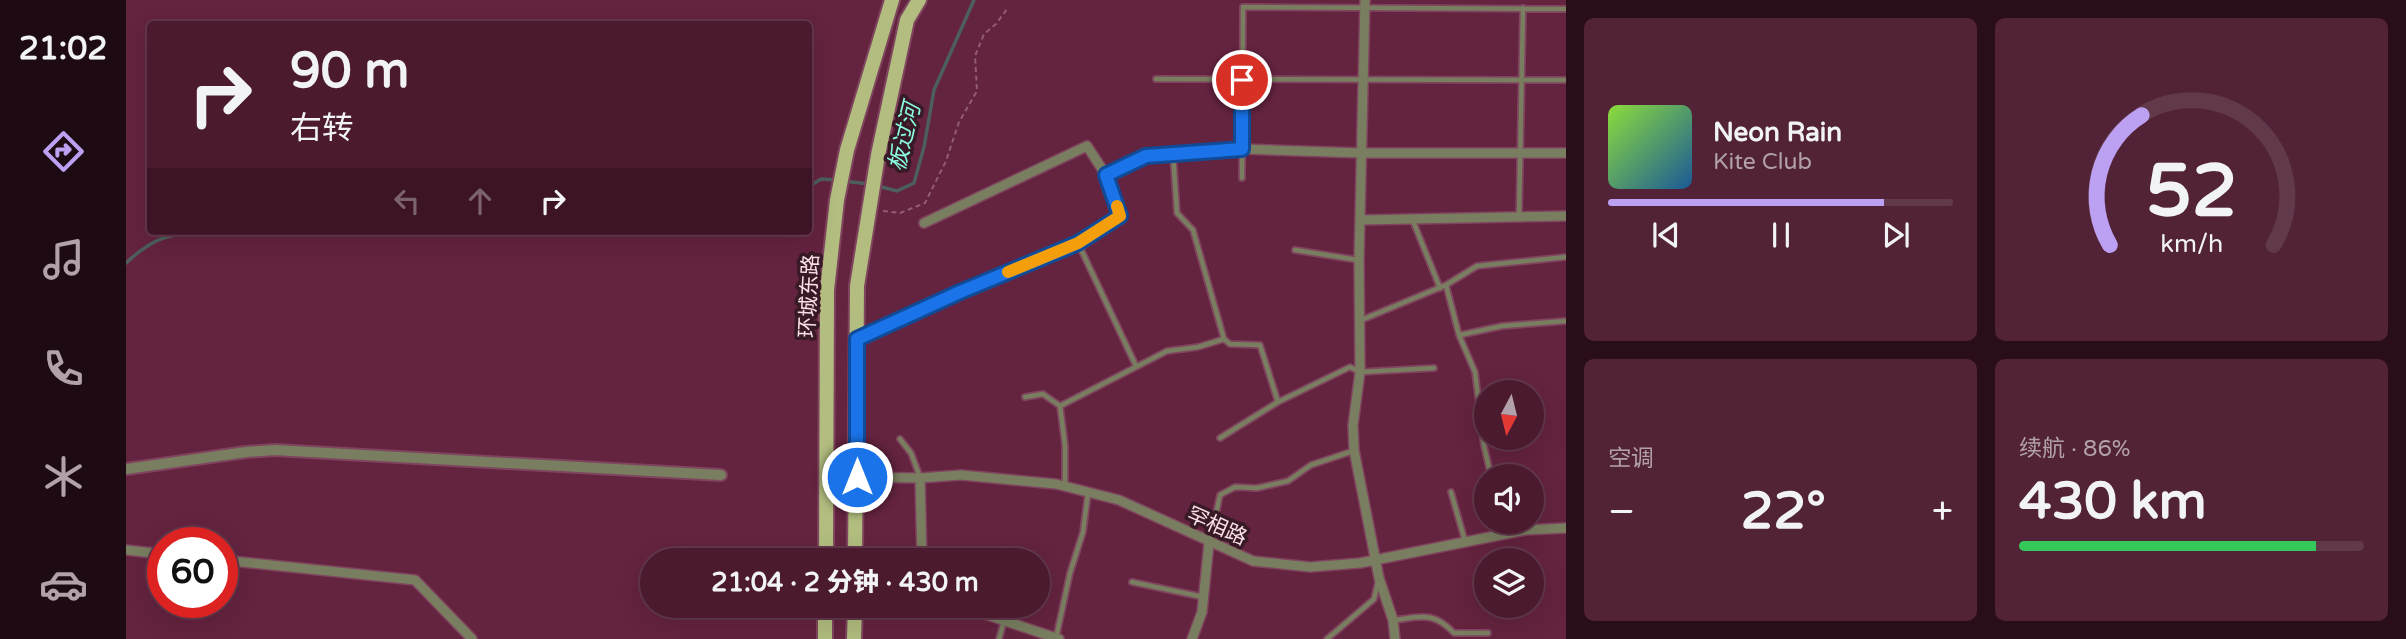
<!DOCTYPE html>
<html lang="zh">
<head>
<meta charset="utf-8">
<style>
	body { margin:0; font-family:"Varela Round","Noto Sans SC",sans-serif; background:#522337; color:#f1f3f6; height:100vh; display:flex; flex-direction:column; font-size:26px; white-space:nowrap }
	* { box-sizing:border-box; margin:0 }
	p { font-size:23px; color:#b2a1aa }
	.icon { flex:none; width:38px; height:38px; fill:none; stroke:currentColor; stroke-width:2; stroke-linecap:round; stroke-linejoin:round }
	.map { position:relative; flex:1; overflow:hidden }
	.panel { display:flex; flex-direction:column; gap:18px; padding:18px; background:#290e1a; width:840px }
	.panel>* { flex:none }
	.guide { position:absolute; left:21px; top:21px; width:665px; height:214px; border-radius:7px; box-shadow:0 7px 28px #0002,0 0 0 2px #62384b; background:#4b1a2f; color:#f1f3f6; overflow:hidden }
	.needle { width:46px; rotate:187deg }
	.controls { position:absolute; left:1348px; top:380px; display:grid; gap:14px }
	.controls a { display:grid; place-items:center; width:70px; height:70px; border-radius:50%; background:#4b1a2f; box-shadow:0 7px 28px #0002,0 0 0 2px #62384b; font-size:35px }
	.speed { position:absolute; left:21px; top:527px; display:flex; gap:14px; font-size:35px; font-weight:700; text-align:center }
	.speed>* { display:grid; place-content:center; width:91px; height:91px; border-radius:50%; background:#4b1a2f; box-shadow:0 7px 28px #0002,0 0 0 2px #62384b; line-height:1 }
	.speed .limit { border:10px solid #d22; background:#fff; color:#111 }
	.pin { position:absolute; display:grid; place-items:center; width:60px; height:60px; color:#fff; margin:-30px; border:4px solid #fff; border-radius:50%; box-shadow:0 2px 7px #0007 }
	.me { position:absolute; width:77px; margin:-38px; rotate:0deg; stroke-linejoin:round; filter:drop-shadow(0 0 5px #0008) }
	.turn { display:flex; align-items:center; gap:24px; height:147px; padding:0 28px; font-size:32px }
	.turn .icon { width:91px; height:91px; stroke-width:2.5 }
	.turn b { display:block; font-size:49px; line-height:60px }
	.lanes { display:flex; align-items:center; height:66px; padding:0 28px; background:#0003; justify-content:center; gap:35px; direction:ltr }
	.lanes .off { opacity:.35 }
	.big { font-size:52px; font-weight:800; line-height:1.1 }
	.panel .tile { flex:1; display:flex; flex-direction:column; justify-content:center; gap:10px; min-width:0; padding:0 24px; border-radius:10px; background:#522337 }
	.panel .dial { align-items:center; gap:0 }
	.dial svg { height:182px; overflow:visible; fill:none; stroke:#62384b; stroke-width:7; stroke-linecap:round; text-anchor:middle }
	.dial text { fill:#f1f3f6; stroke:none }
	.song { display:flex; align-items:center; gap:21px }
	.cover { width:84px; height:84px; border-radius:10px; background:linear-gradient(135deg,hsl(90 70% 55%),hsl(210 70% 35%)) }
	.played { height:7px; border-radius:4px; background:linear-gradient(90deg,#bca0f2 80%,#62384b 80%) }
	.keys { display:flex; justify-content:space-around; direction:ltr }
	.heat { display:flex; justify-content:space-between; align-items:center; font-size:38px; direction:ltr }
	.charge { height:10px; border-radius:5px; background:linear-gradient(90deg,#34c759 86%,#62384b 0) }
	.panel .tiles { flex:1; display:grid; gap:18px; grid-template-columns:repeat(2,1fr) }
	.trip { position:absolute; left:514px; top:548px; width:410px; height:70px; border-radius:35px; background:#4b1a2f; box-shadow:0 7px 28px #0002,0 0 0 2px #62384b; font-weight:800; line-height:70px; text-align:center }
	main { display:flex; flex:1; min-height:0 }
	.menu { display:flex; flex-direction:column; width:126px; justify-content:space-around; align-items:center; background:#1e0a13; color:#b2a1aa }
	.menu .icon { width:49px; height:49px }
	.menu .current { color:#bca0f2 }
	.menu b { font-size:32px; color:#f1f3f6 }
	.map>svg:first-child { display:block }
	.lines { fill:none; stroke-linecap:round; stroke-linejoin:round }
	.stream { stroke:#4c5f5c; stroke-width:3.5 }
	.service-casing { stroke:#7f455e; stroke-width:8 }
	.minor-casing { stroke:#7f455e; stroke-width:12 }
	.tertiary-casing { stroke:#7f455e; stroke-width:14 }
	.primary-casing { stroke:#7f455e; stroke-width:18 }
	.path { stroke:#925d73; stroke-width:2; stroke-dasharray:5 3.5; stroke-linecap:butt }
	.service { stroke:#797e60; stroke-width:4.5 }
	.minor { stroke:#797e60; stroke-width:9 }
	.tertiary { stroke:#797e60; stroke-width:10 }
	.primary { stroke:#b2bd7f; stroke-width:14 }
	.route-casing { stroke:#114b97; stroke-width:18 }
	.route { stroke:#1a73e8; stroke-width:12 }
	.slow { stroke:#f59e0b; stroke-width:12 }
	.labels { text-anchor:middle; stroke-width:7; stroke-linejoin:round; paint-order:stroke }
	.street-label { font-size:21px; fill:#fae0e9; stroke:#371a25 }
	.water-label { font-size:23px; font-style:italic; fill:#8afce1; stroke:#371a25 }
</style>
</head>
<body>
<main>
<nav class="menu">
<b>21:02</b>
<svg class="icon current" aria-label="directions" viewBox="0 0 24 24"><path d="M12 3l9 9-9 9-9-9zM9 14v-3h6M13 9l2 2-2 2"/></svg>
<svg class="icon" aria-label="music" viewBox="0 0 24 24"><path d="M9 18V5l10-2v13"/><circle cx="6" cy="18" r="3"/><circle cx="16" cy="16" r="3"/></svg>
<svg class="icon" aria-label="phone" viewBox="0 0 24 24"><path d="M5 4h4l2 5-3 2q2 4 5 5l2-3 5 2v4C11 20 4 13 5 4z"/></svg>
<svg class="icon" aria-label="climate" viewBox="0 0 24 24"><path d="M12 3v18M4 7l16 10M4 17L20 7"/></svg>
<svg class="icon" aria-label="car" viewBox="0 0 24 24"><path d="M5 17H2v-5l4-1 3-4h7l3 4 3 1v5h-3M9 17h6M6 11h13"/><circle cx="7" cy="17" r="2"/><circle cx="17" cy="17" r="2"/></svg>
</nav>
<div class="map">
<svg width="1440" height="639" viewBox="0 0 1440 639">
	<rect width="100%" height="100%" fill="#64233f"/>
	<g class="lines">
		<path class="stream" d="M717,181L744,184
			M752,186L771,191L788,183L798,147L808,90L848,0
			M682,187L695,179L710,180
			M0,263C30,235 43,235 83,231"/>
		<g class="service-casing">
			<path id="service" d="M1030,79L1440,80
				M980,175L1020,156L1047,154L1051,213L1067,230L1098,339L1104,344L1134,345L1152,402
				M1116,178L1117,7L1440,9
				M1393,217L1397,8
				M1287,221L1314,288
				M952,243L1010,366
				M1169,250L1232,260
				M1320,285L1333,335L1349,372L1358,446L1365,476
				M1233,321L1320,285L1351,266L1440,257
				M1334,335L1376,326L1440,321
				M899,397L917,394L934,406
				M1094,438L1152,402L1224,367L1234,372L1308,368
				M774,439L785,453L794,477
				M939,485V445L934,406L1041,351L1072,347L1098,339
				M1325,492L1339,541
				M1375,522L1378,533
				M1084,542L1094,495L1109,487L1131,488L1162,481L1185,465L1227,451
				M1006,582L1077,597
				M1268,620C1296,617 1307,611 1328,633H1362
				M930,638L944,573L957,532L962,493
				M873,639L878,621
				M1201,639L1248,599L1252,582"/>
		</g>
		<g class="minor-casing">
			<path id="minor" d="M1239,0L1233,260L1234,372L1227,425L1228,450L1253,578L1267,620L1269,639
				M1047,154L1116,149L1235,153H1440
				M1234,220L1440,216
				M731,339L834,292L952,243L994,216L980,175L961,146L798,223
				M731,477L794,478L835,475L930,484L993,500L1127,561L1184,567L1234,563L1399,530L1440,528
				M794,478L796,560
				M0,550L37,554
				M96,560L289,580L346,639
				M835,606L933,639
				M1066,639L1076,612L1083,543"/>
		</g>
		<g class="tertiary-casing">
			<path id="tertiary" d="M0,469L120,452L149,450L595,475"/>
		</g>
		<g class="primary-casing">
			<path id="primary" d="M700,560L701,290L711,200L721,150L766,0
				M729,560L731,286L752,155L781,20L793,0
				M699,639V606
				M728,639L729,606"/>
		</g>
		<path class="path" d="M757,211L774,213L799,203L820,161L833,122L851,91L849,56L858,34L870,24L881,9"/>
		<use href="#service" class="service"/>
		<use href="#minor" class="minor"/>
		<use href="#tertiary" class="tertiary"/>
		<use href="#primary" class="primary"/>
	</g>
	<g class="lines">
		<g class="route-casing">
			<path id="route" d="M731,477V339L834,292L952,243L994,216L980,175L1020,156L1116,149V80"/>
		</g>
		<use href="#route" class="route"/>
		<path class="slow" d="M882,272L952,243L994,216L991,206"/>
	</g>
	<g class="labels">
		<g class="street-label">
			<text transform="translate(683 296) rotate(-87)" y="7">环城东路</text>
			<text transform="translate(1091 526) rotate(24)" y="7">罕相路</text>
		</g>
		<g class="water-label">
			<text transform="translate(778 137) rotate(-76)" y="8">板过河</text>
		</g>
	</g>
</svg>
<div class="controls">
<a><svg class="needle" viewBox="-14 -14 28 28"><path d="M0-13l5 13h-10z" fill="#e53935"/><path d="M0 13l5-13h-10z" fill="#b2a1aa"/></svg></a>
<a><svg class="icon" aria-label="sound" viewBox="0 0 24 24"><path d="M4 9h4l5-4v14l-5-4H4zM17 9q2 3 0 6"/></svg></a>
<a><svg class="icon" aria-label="layers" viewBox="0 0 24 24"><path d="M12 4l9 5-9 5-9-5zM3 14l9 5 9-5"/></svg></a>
</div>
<div class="speed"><div class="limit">60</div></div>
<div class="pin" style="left:1116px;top:80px;background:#d93025"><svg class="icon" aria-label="arrive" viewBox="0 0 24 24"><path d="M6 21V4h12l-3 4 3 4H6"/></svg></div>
<svg class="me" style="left:731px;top:477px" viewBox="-20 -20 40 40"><circle r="17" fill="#1a73e8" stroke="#fff" stroke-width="3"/><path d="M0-11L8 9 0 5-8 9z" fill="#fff"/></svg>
<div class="trip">21:04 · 2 分钟 · 430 m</div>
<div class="guide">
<div class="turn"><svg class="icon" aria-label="right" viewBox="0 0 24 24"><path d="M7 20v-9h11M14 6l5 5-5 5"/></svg><div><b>90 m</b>右转</div></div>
<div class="lanes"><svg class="icon off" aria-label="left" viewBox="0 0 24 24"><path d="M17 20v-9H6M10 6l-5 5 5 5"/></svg><svg class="icon off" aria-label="ahead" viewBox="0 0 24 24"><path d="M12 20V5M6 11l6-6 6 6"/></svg><svg class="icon" aria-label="right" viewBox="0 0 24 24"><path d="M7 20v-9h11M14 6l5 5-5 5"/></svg></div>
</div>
</div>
<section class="panel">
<div class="tiles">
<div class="tile">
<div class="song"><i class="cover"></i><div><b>Neon Rain</b><p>Kite Club</p></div></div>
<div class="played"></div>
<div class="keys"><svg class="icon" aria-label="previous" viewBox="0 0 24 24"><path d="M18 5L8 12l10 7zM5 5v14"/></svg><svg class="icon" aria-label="pause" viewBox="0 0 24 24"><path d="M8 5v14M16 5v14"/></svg><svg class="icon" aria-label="next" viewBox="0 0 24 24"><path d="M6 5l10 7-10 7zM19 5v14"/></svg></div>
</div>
<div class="tile dial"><svg viewBox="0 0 100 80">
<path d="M14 69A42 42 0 1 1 86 69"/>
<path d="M14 69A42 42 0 0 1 28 12" stroke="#bca0f2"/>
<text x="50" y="56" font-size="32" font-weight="700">52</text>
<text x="50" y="72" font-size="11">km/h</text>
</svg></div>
<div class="tile"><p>空调</p>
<div class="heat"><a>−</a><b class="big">22°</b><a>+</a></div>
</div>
<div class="tile"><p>续航 · 86%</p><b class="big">430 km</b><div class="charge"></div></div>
</div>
</section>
</main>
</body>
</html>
